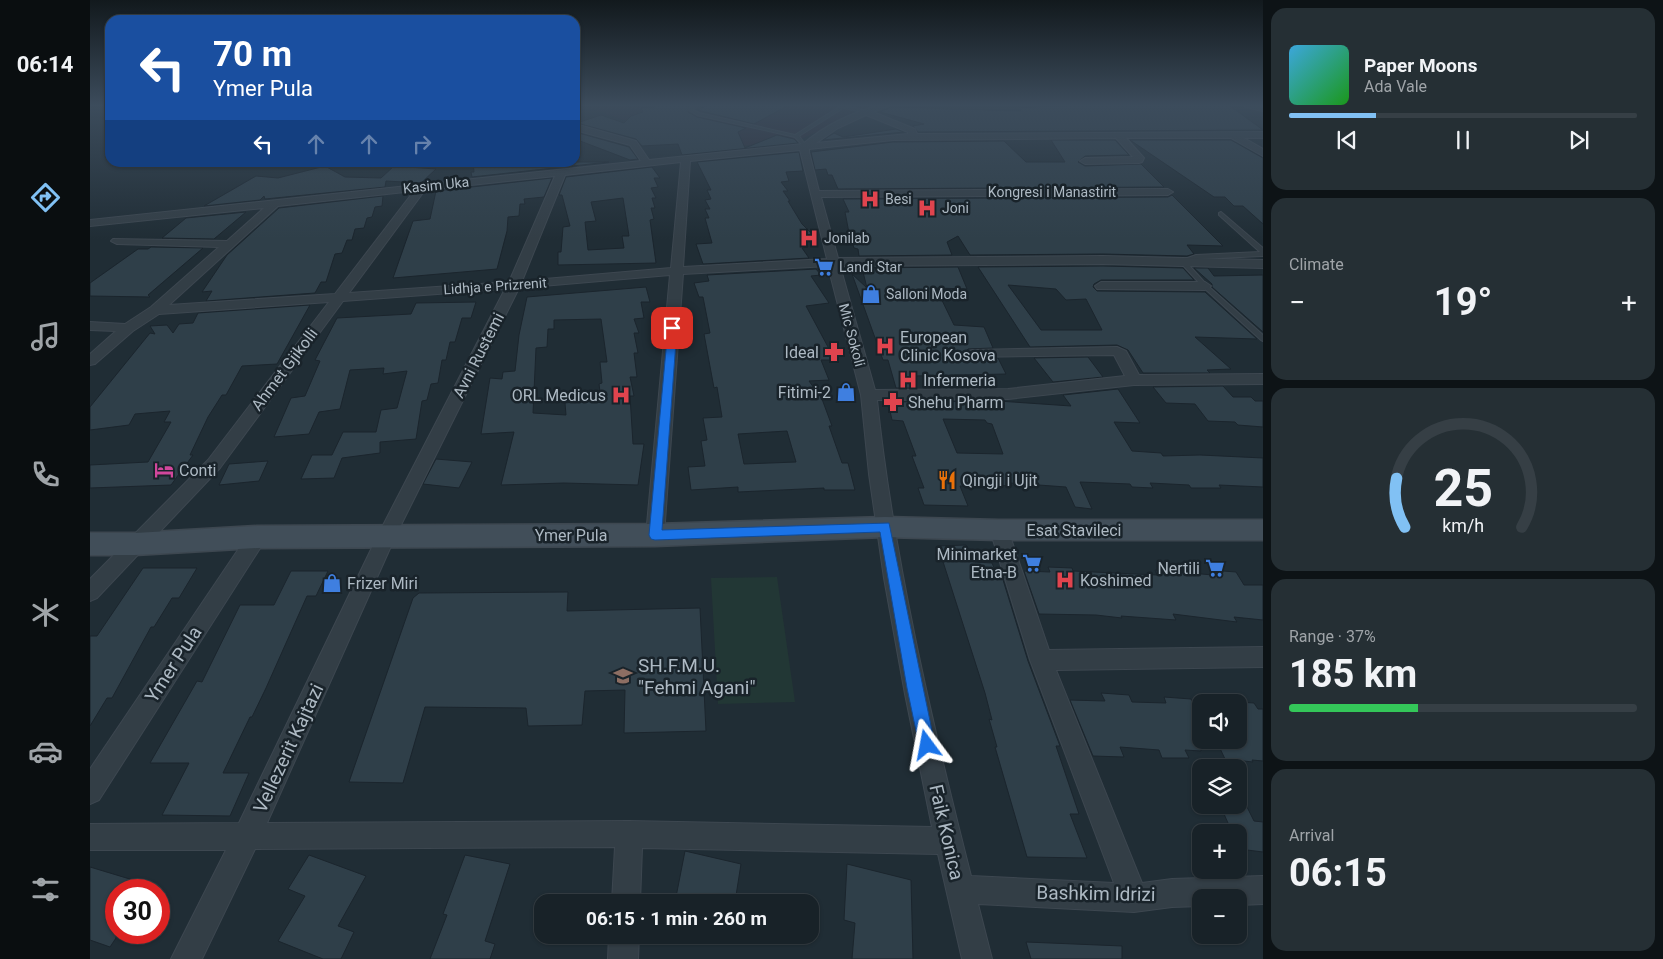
<!DOCTYPE html>
<html lang="en">
<head>
<meta charset="utf-8">
<style>
	body { margin:0; font-family:Roboto,sans-serif; background:#252f34; color:#f1f3f6; height:100vh; display:flex; flex-direction:column; font-size:19px; white-space:nowrap }
	* { box-sizing:border-box; margin:0 }
	p { font-size:16px; color:#9fa4a8 }
	.icon { flex:none; width:28px; height:28px; fill:none; stroke:currentColor; stroke-width:2; stroke-linecap:round; stroke-linejoin:round }
	.map { position:relative; flex:1; overflow:hidden }
	.details { display:flex; flex-direction:column; gap:8px; padding:8px; background:#0d1316; width:400px }
	.details>* { flex:none }
	.banner { position:absolute; left:15px; top:15px; width:475px; height:152px; border-radius:15px; box-shadow:0 1px 4px #0004,0 0 0 1px #363f45; background:#1a4fa0; color:#fff; overflow:hidden }
	.buttons { position:absolute; left:1102px; top:694px; display:grid; gap:10px }
	.buttons a { display:grid; place-items:center; width:55px; height:55px; border-radius:10px; background:#182228; box-shadow:0 1px 4px #0004,0 0 0 1px #363f45; font-size:25px }
	.speed { position:absolute; left:15px; top:879px; display:flex; gap:10px; font-size:25px; font-weight:700; text-align:center }
	.speed>* { display:grid; place-content:center; width:65px; height:65px; border-radius:50%; background:#182228; box-shadow:0 1px 4px #0004,0 0 0 1px #363f45; line-height:1 }
	.speed .limit { border:8px solid #d22; background:#fff; color:#111 }
	.pin { position:absolute; display:grid; place-items:center; width:42px; height:42px; color:#fff; margin:-21px; border-radius:10px; box-shadow:0 2px 8px #0006 }
	.me { position:absolute; width:55px; margin:-28px; rotate:347deg; stroke-linejoin:round; filter:drop-shadow(0 0 4px #0008) }
	.turn { display:flex; align-items:center; gap:18px; height:105px; padding:0 25px; font-size:22px }
	.turn .icon { width:65px; height:65px; stroke-width:2.5 }
	.turn b { display:block; font-size:35px; line-height:42px }
	.lanes { display:flex; align-items:center; height:48px; padding:0 25px; background:#0003; justify-content:center; gap:25px; direction:ltr }
	.lanes .off { opacity:.35 }
	.big { font-size:38px; font-weight:700; line-height:1.1 }
	.details .tile { flex:1; display:flex; flex-direction:column; justify-content:center; gap:8px; min-width:0; padding:0 18px; border-radius:15px; background:#252f34 }
	.details .dial { align-items:center; gap:0 }
	.dial svg { height:130px; overflow:visible; fill:none; stroke:#363f45; stroke-width:7; stroke-linecap:round; text-anchor:middle }
	.dial text { fill:#f1f3f6; stroke:none }
	.song { display:flex; align-items:center; gap:15px }
	.cover { width:60px; height:60px; border-radius:8px; background:linear-gradient(135deg,hsl(200 70% 55%),hsl(120 70% 35%)) }
	.played { height:5px; border-radius:2px; background:linear-gradient(90deg,#81c1f4 25%,#363f45 25%) }
	.keys { display:flex; justify-content:space-around; direction:ltr }
	.heat { display:flex; justify-content:space-between; align-items:center; font-size:28px; direction:ltr }
	.charge { height:8px; border-radius:4px; background:linear-gradient(90deg,#34c759 37%,#363f45 0) }
	.trip { position:absolute; left:444px; top:894px; width:285px; height:50px; border-radius:15px; background:#182228; box-shadow:0 1px 4px #0004,0 0 0 1px #363f45; font-weight:700; line-height:50px; text-align:center }
	main { display:flex; flex:1; min-height:0 }
	.dock { display:flex; flex-direction:column; width:90px; justify-content:space-around; align-items:center; background:#0a0e10; color:#9fa4a8 }
	.dock .icon { width:35px; height:35px }
	.dock .selected { color:#81c1f4 }
	.dock b { font-size:22px; color:#f1f3f6 }
	.map>svg:first-child { display:block }
	.medical { fill:#2b2b37 }
	.green { fill:#223735 }
	.building { fill:#2f3f49; stroke:#1b252d; fill-rule:evenodd }
	.lines { fill:none; stroke-linecap:round; stroke-linejoin:round }
	.lane-casing { stroke:#3d4750; stroke-width:2 }
	.street-casing { stroke:#3d4750; stroke-width:2 }
	.secondary-casing { stroke:#3d4750; stroke-width:3 }
	.lane { fill:#333e46; fill-rule:evenodd }
	.street { fill:#333e46; fill-rule:evenodd }
	.secondary { fill:#414e59; fill-rule:evenodd }
	.route { fill:#1a73e8; stroke:#114b97 }
	.labels { text-anchor:middle; stroke-width:5; stroke-linejoin:round; paint-order:stroke }
	.far-street-label { font-size:14px; fill:#adb9c3; stroke:#19232a }
	.far-poi-label { font-size:14px; fill:#adb9c3; stroke:#19232a; text-anchor:start }
	.poi-label { font-size:16px; fill:#adb9c3; stroke:#19232a; text-anchor:start }
	.street-label { font-size:16px; fill:#adb9c3; stroke:#19232a }
	.near-street-label { font-size:19px; fill:#adb9c3; stroke:#19232a }
	.near-poi-label { font-size:19px; fill:#adb9c3; stroke:#19232a; text-anchor:start }
</style>
</head>
<body>
<main>
<nav class="dock">
<b>06:14</b>
<svg class="icon selected" aria-label="directions" viewBox="0 0 24 24"><path d="M12 3l9 9-9 9-9-9zM9 14v-3h6M13 9l2 2-2 2"/></svg>
<svg class="icon" aria-label="music" viewBox="0 0 24 24"><path d="M9 18V5l10-2v13"/><circle cx="6" cy="18" r="3"/><circle cx="16" cy="16" r="3"/></svg>
<svg class="icon" aria-label="phone" viewBox="0 0 24 24"><path d="M5 4h4l2 5-3 2q2 4 5 5l2-3 5 2v4C11 20 4 13 5 4z"/></svg>
<svg class="icon" aria-label="climate" viewBox="0 0 24 24"><path d="M12 3v18M4 7l16 10M4 17L20 7"/></svg>
<svg class="icon" aria-label="car" viewBox="0 0 24 24"><path d="M5 17H2v-5l4-1 3-4h7l3 4 3 1v5h-3M9 17h6M6 11h13"/><circle cx="7" cy="17" r="2"/><circle cx="17" cy="17" r="2"/></svg>
<svg class="icon" aria-label="filters" viewBox="0 0 24 24"><path d="M4 7h16M4 17h16"/><circle cx="9" cy="7" r="2"/><circle cx="15" cy="17" r="2"/></svg>
</nav>
<div class="map">
<svg width="1173" height="959" viewBox="0 0 1173 959">
	<rect width="100%" height="100%" fill="#202d35"/>
	<path class="medical" d="M491,105H788L758,114L743,125L711,139L620,150Z"/>
	<path class="green" d="M687,577L705,702L628,704L621,578Z"/>
	<path class="building" d="M566,105H596L599,106L598,112L607,117L656,128L648,132L655,148L687,135L704,139L708,143L592,155L588,144L552,146L546,139L487,123L511,115L534,123L541,116L553,112L551,108L564,107Z
		M618,105H699L664,124L607,110Z
		M985,105H1139L1173,130L828,132L823,126L834,124L790,112L801,107L931,111L929,108Z
		M806,129L814,132L733,140L744,133L753,137Z
		M485,132L539,147L548,159L540,160L485,139Z
		M961,140H1025L1039,155L995,156L988,162L995,166L1051,164L1074,187L748,189L742,175H738L736,169L725,170L721,152L803,142L914,141L936,162H975Z
		M1040,140H1141L1173,158V224L1153,206H1144L1135,197H1124Z
		M709,152L713,171L696,172L699,181L691,182L698,191H693L700,201H698L712,224L723,235L713,236L718,247L712,248L719,258L613,264L606,244L622,243L615,218H619L615,209H620L615,200L621,199L617,190H621L607,162Z
		M383,162H519L382,177L381,172H384Z
		M235,166L255,177L291,178L304,166L346,169L331,183L296,181L295,187L175,199L174,196L170,200L114,206L166,176L188,178Z
		M562,167L570,178H564L568,187L561,188L566,198H562L565,208H561L564,219L560,220L566,263L468,265V252H471L473,227L480,226L472,195H469L476,177ZM533,198L539,236H532L534,248L498,250L495,222L506,221L501,202Z
		M462,178L454,197L434,199L435,204H430L429,216L418,217L417,231L407,269L303,278L323,221L340,219L346,191Z
		M1082,195L1133,246L1097,245L1104,254L1097,256L1013,254L880,255L868,236L857,242L862,255L769,256L768,249L764,248L759,233L755,212H759L753,199L1078,197Z
		M293,196L292,206L285,207L282,217L277,218L274,228L265,229L262,240H257L252,253L245,254L236,282H231L225,293L116,301L122,291L112,292L137,255L189,208Z
		M156,212L124,239L72,238L96,218Z
		M61,247L113,248L58,295L60,297L0,296V283L48,249H58Z
		M1013,266L1093,268L1104,280H1011L1004,284L1003,287L1007,291L1115,292L1167,339L1105,337L1141,369L1117,370L1120,373H1053L1038,350L1027,345L940,347L888,267ZM918,285L966,289L976,300L996,299L1012,330H951Z
		M868,267L877,289L846,288L864,325L894,327L903,348L878,349L874,355L878,359L908,358L916,374L824,376L823,388H806L798,360H793L762,274L777,288L772,268Z
		M1104,268H1118L1124,276L1173,275V332L1122,287V284Z
		M726,269L731,275L721,276L739,303L716,306L745,360H731L739,380L719,381L732,399L742,426H739L752,463H758L765,490H734V488L648,492V487L601,490L598,467L615,466L611,441L617,440L613,418L632,417L627,387L624,388L614,334L620,333L613,297H609L604,283L619,281L617,275ZM697,431L706,462L654,464L648,434Z
		M556,287L560,302H551L554,318L544,319L549,333H544L548,353H544L547,377H540L544,396H540L543,444H554L548,485L474,483L411,485L424,432L391,434L400,378L412,379L413,372L425,371L429,335L437,297ZM511,319L517,362H510L512,383L509,384L511,399L475,403L476,415L443,413L446,348L457,347L458,329H464V320Z
		M386,302L381,318H372L365,342H360L356,360H352L348,383L341,384L337,400L332,401L326,439L290,442V453L252,458L244,478L211,479L222,455H242L253,432H286L291,410L307,408L317,371L293,374L294,368L260,370L250,409L229,412L219,434L184,437L201,398L215,396L230,361L225,360L247,318L321,314L326,303Z
		M220,305L187,364L152,366L136,395H132L118,417L100,455H103L81,485L0,488V465L58,462L81,422H74L80,411L45,414L39,425L0,430V407L60,333L65,334L60,326L77,325L83,333L89,324L103,323L108,313Z
		M998,357L1013,377L963,382L944,358Z
		M1133,386L1143,397H1161L1165,401H1173V427L1148,425L1145,422L1118,421L1105,404L1076,403L1063,387Z
		M1028,389L1050,423L1024,422L1042,451L1071,453L1073,456L1110,455L1173,458V487L1129,485L1131,488H1101L1099,485L1060,483L1063,488L1042,487L1040,484L990,482L1002,509L985,507L976,487L921,483L922,486L877,484L878,486H870L878,506L834,505L828,488H834L822,456H826L813,421L802,420L798,402L908,401L981,406L973,395ZM853,419L895,420L897,423L902,424L913,454L867,453Z
		M346,459L382,462L369,488L333,484Z
		M178,461L169,481L129,485L139,464Z
		M876,545L885,562L902,563L905,570H910L938,661L970,746H966L989,814H980L997,858L937,857L905,747H907L899,719L902,720L895,693L848,546Z
		M958,567L982,568L983,571L1067,575L1065,570L1123,575L1120,570L1146,572L1154,585H1173V620L1144,617L1147,622L1083,614L1086,620L1031,616L1032,618L1006,615L949,614L934,571L960,572Z
		M53,568H107L89,598H82L64,627H61L22,698H17L0,726V636H7Z
		M201,571H238L226,596H217L176,688L162,717H160L133,773H159L140,816L72,815L99,763H60L107,681L112,682L150,605H184Z
		M478,592L477,611L610,608L616,731L534,733L535,690L495,691L492,725L438,726L436,708L335,707L313,783L259,782L323,598L329,593Z
		M1011,693L1039,695L1042,702L1076,703L1074,697L1101,699L1104,705L1111,706V751L1095,750L1099,758H1072L1069,750L1030,747L1034,757L1003,756L980,700L1015,701Z
		M1149,702L1164,703L1168,709H1173V761L1162,760L1163,762L1135,759L1126,740H1149Z
		M1130,805H1156L1164,821L1173,822V852L1149,849V832H1142Z
		M595,851L651,864L645,902H585Z
		M219,855L276,876L248,926L264,932L251,959H233L188,941L215,896L198,889Z
		M375,855L420,864L395,941L405,944L400,959H340L357,915L353,914Z
		M757,864L821,880L823,959H762L765,923L754,920Z
		M0,867L63,886V890H26V938L20,947L0,940Z
		M936,942L1032,946V959H941Z"/>
	<g class="lines">
		<g class="lane-casing">
			<path id="lane" d="M601,105H605L603,110L609,113L705,135L749,107L748,105H757L756,106L776,111L774,112L753,108L709,136L717,147L715,148L705,137L607,115L599,110Z
				M1131,212L1173,248V256L1106,259L1096,262L1117,285L1173,335V341L1171,340L1113,287L1089,261L1106,255L1170,252L1129,215V213Z"/>
		</g>
		<g class="street-casing">
			<path id="street" d="M790,105H801L783,112L825,129L827,134L1173,132V138H1154L1173,149V156L1141,138H1036L1054,158L1052,162L1049,163L995,164L990,161L995,158L1043,157L1026,138L803,140L719,149V152L729,191L1078,189L1083,192L1078,195L731,197L748,258L1013,256L1173,260V268L1013,264L750,266L785,390L918,389L1035,376L1024,355L878,357L876,354L878,351L883,350L1027,347L1036,351L1049,375L1173,374V384L1044,385L918,399L787,400C804,560 841,719 881,876L1024,883L940,660L900,530L902,525L909,523L916,525L918,530L959,650L1173,647V667L966,670L1052,883L1082,879L1173,876V904L1149,905V898H1111V906L1082,907L1044,912L888,904L902,959H872L848,854L552,848L550,902H522L525,847L165,849L112,959H81L136,850H0V824L149,823L288,535L415,289L253,301L130,468L7,598L0,601V579L118,460L239,302L69,314L43,331L5,364L0,365V354L26,331L0,330V322L35,324L61,307L129,247L27,244L21,241L23,239L137,241L174,208L0,226V220L551,161L540,145L485,130V124L546,141L559,160L713,144C735,125 764,112 790,105ZM776,115L818,132V134L726,143L748,128ZM710,150L737,259L593,267L600,161ZM591,162L581,268L432,281L475,175ZM465,176L419,282L259,293L335,190ZM324,191L245,294L79,305L188,206ZM738,266L771,395L779,474L794,578L815,694L842,827L539,821L177,823L306,535L429,288L580,275L556,535L558,540L565,542L572,540L574,535L593,274Z
				M1154,105L1173,107V111L1155,107Z
				M1011,282H1115L1121,286L1115,290L1007,289L1005,286Z
				M167,530L174,532L176,537L174,542L9,800L0,804V769L160,532Z
				M519,935H549L548,959H518Z"/>
		</g>
		<g class="secondary-casing">
			<path id="secondary" d="M795,517L909,520H1173V540H909L795,537L565,546L167,548L45,555H0V533H45L167,526L565,524Z"/>
		</g>
		<use href="#lane" class="lane"/>
		<use href="#street" class="street"/>
		<use href="#secondary" class="secondary"/>
	</g>
	<linearGradient id="sky" x2="0" y2="1"><stop stop-color="#12191d"/><stop offset="0.44" stop-color="#3c4c5c"/><stop offset="1" stop-color="#3c4c5c" stop-opacity="0"/></linearGradient>
	<rect width="1173" height="239" fill="url(#sky)"/>
	<path class="route" d="M582,325L587,328L572,530L799,523L845,745L843,751L837,753L831,751L829,745L817,688L790,532L565,540L561,539L559,535L578,328Z"/>
	<defs>
		<g id="hospital-bare" transform="scale(1.5)"><path d="M-5-5h3v3.5h4V-5h3V5h-3V1.5h-4V5h-3Z" fill="#e0444e" stroke="#19232a" stroke-width="2.5" paint-order="stroke"/></g>
		<g id="supermarket-bare" transform="scale(1.5)"><path d="M-6-5.5h2.5l.6 2H6L4.5 2H-2.5L-4.4-4H-6ZM-1.5 3.2a1.3 1.3 0 1 0 .1 0ZM3 3.2a1.3 1.3 0 1 0 .1 0Z" fill="#3f7fe0" stroke="#19232a" stroke-width="2.5" paint-order="stroke"/></g>
		<g id="shop-bare" transform="scale(1.5)"><path d="M-5-2.5h2.3a2.7 3.5 0 0 1 5.4 0H5L5.5 6h-11ZM-1.5-2.5h3a1.5 2.3 0 0 0-3 0Z" fill="#3f7fe0" stroke="#19232a" stroke-width="2.5" paint-order="stroke"/></g>
		<g id="pharmacy-bare" transform="scale(1.5)"><path d="M-2-6h4v4h4v4h-4v4h-4v-4h-4v-4h4Z" fill="#e0444e" stroke="#19232a" stroke-width="2.5" paint-order="stroke"/></g>
		<g id="hotel-bare" transform="scale(1.5)"><path d="M-6-4.5h1.5V1H6V5H4.5V3h-9V5H-6ZM-4 0a1.8 1.8 0 1 1 3.6 0ZM.5 0V-2.5h3Q6-2.5 6 0Z" fill="#d1479c" stroke="#19232a" stroke-width="2.5" paint-order="stroke"/></g>
		<g id="restaurant-bare" transform="scale(1.5)"><path d="M-5-6h1v4h1v-4h1v4h1v-4h1v5L-1.5 .5V6h-2V.5L-5-1ZM5-6V6H3V1.5H1.5Q1.5-4 5-6Z" fill="#e8710a" stroke="#19232a" stroke-width="2.5" paint-order="stroke"/></g>
		<g id="school-bare" transform="scale(1.5)"><path d="M0-5L7-2L0 1L-7-2ZM-4 1L0 2.5L4 1V4Q0 6-4 4Z" fill="#8d6e63" stroke="#19232a" stroke-width="2.5" paint-order="stroke"/></g>
	</defs>
	<g fill-rule="evenodd">
		<use href="#hospital-bare" x="780" y="199"/>
		<use href="#hospital-bare" x="837" y="208"/>
		<use href="#hospital-bare" x="719" y="238"/>
		<use href="#supermarket-bare" x="734" y="267"/>
		<use href="#shop-bare" x="781" y="294"/>
		<use href="#hospital-bare" x="795" y="346"/>
		<use href="#pharmacy-bare" x="744" y="352"/>
		<use href="#hospital-bare" x="818" y="380"/>
		<use href="#shop-bare" x="756" y="392"/>
		<use href="#hospital-bare" x="531" y="395"/>
		<use href="#pharmacy-bare" x="803" y="402"/>
		<use href="#hotel-bare" x="74" y="470"/>
		<use href="#restaurant-bare" x="857" y="480"/>
		<use href="#supermarket-bare" x="942" y="563"/>
		<use href="#supermarket-bare" x="1125" y="568"/>
		<use href="#hospital-bare" x="975" y="580"/>
		<use href="#shop-bare" x="242" y="583"/>
		<use href="#school-bare" x="533" y="676"/>
	</g>
	<g class="labels">
		<g class="far-street-label">
			<text transform="translate(346 185) rotate(-6)" y="5">Kasim Uka</text>
			<text x="962" y="197">Kongresi i Manastirit</text>
			<text transform="translate(405 286) rotate(-4)" y="5">Lidhja e Prizrenit</text>
			<text transform="translate(762 335) rotate(75)" y="5">Mic Sokoli</text>
		</g>
		<g class="far-poi-label">
			<text x="795" y="204">Besi</text>
			<text x="852" y="213">Joni</text>
			<text x="734" y="243">Jonilab</text>
			<text x="749" y="272">Landi Star</text>
			<text x="796" y="299">Salloni Moda</text>
		</g>
		<g class="poi-label">
			<text x="810" y="343">European<tspan x="810" dy="18">Clinic Kosova</tspan></text>
			<text x="729" y="358" text-anchor="end">Ideal</text>
			<text x="833" y="386">Infermeria</text>
			<text x="741" y="398" text-anchor="end">Fitimi-2</text>
			<text x="516" y="401" text-anchor="end">ORL Medicus</text>
			<text x="818" y="408">Shehu Pharm</text>
			<text x="89" y="476">Conti</text>
			<text x="872" y="486">Qingji i Ujit</text>
			<text x="927" y="560" text-anchor="end">Minimarket<tspan x="927" dy="18">Etna-B</tspan></text>
			<text x="1110" y="574" text-anchor="end">Nertili</text>
			<text x="990" y="586">Koshimed</text>
			<text x="257" y="589">Frizer Miri</text>
		</g>
		<g class="street-label">
			<text transform="translate(388 355) rotate(-63)" y="6">Avni Rustemi</text>
			<text transform="translate(194 369) rotate(-53)" y="6">Ahmet Gjikolli</text>
			<text x="984" y="536">Esat Stavileci</text>
			<text x="481" y="541">Ymer Pula</text>
		</g>
		<g class="near-street-label">
			<text transform="translate(83 664) rotate(-57)" y="7">Ymer Pula</text>
			<text transform="translate(198 748) rotate(-65)" y="7">Vellezerit Kajtazi</text>
			<text transform="translate(857 832) rotate(77)" y="7">Faik Konica</text>
			<text transform="translate(1006 893) rotate(1)" y="7">Bashkim Idrizi</text>
		</g>
		<g class="near-poi-label">
			<text x="548" y="672">SH.F.M.U.<tspan x="548" dy="22">"Fehmi Agani"</tspan></text>
		</g>
	</g>
</svg>
<div class="buttons">
<a><svg class="icon" aria-label="sound" viewBox="0 0 24 24"><path d="M4 9h4l5-4v14l-5-4H4zM17 9q2 3 0 6"/></svg></a>
<a><svg class="icon" aria-label="layers" viewBox="0 0 24 24"><path d="M12 4l9 5-9 5-9-5zM3 14l9 5 9-5"/></svg></a>
<a>+</a>
<a>−</a>
</div>
<div class="speed"><div class="limit">30</div></div>
<div class="pin" style="left:582px;top:328px;background:#d93025"><svg class="icon" aria-label="arrive" viewBox="0 0 24 24"><path d="M6 21V4h12l-3 4 3 4H6"/></svg></div>
<svg class="me" style="left:837px;top:745px" viewBox="-20 -20 40 40"><path d="M0-17L14 15 0 8-14 15z" fill="#1a73e8" stroke="#fff" stroke-width="4"/></svg>
<div class="trip">06:15 · 1 min · 260 m</div>
<div class="banner">
<div class="turn"><svg class="icon" aria-label="left" viewBox="0 0 24 24"><path d="M17 20v-9H6M10 6l-5 5 5 5"/></svg><div><b>70 m</b>Ymer Pula</div></div>
<div class="lanes"><svg class="icon" aria-label="left" viewBox="0 0 24 24"><path d="M17 20v-9H6M10 6l-5 5 5 5"/></svg><svg class="icon off" aria-label="ahead" viewBox="0 0 24 24"><path d="M12 20V5M6 11l6-6 6 6"/></svg><svg class="icon off" aria-label="ahead" viewBox="0 0 24 24"><path d="M12 20V5M6 11l6-6 6 6"/></svg><svg class="icon off" aria-label="right" viewBox="0 0 24 24"><path d="M7 20v-9h11M14 6l5 5-5 5"/></svg></div>
</div>
</div>
<section class="details">
<div class="tile">
<div class="song"><i class="cover"></i><div><b>Paper Moons</b><p>Ada Vale</p></div></div>
<div class="played"></div>
<div class="keys"><svg class="icon" aria-label="previous" viewBox="0 0 24 24"><path d="M18 5L8 12l10 7zM5 5v14"/></svg><svg class="icon" aria-label="pause" viewBox="0 0 24 24"><path d="M8 5v14M16 5v14"/></svg><svg class="icon" aria-label="next" viewBox="0 0 24 24"><path d="M6 5l10 7-10 7zM19 5v14"/></svg></div>
</div>
<div class="tile"><p>Climate</p>
<div class="heat"><a>−</a><b class="big">19°</b><a>+</a></div>
</div>
<div class="tile dial"><svg viewBox="0 0 100 80">
<path d="M14 69A42 42 0 1 1 86 69"/>
<path d="M14 69A42 42 0 0 1 9 39" stroke="#81c1f4"/>
<text x="50" y="56" font-size="32" font-weight="700">25</text>
<text x="50" y="72" font-size="11">km/h</text>
</svg></div>
<div class="tile"><p>Range · 37%</p><b class="big">185 km</b><div class="charge"></div></div>
<div class="tile"><p>Arrival</p><b class="big">06:15</b></div>
</section>
</main>
</body>
</html>
